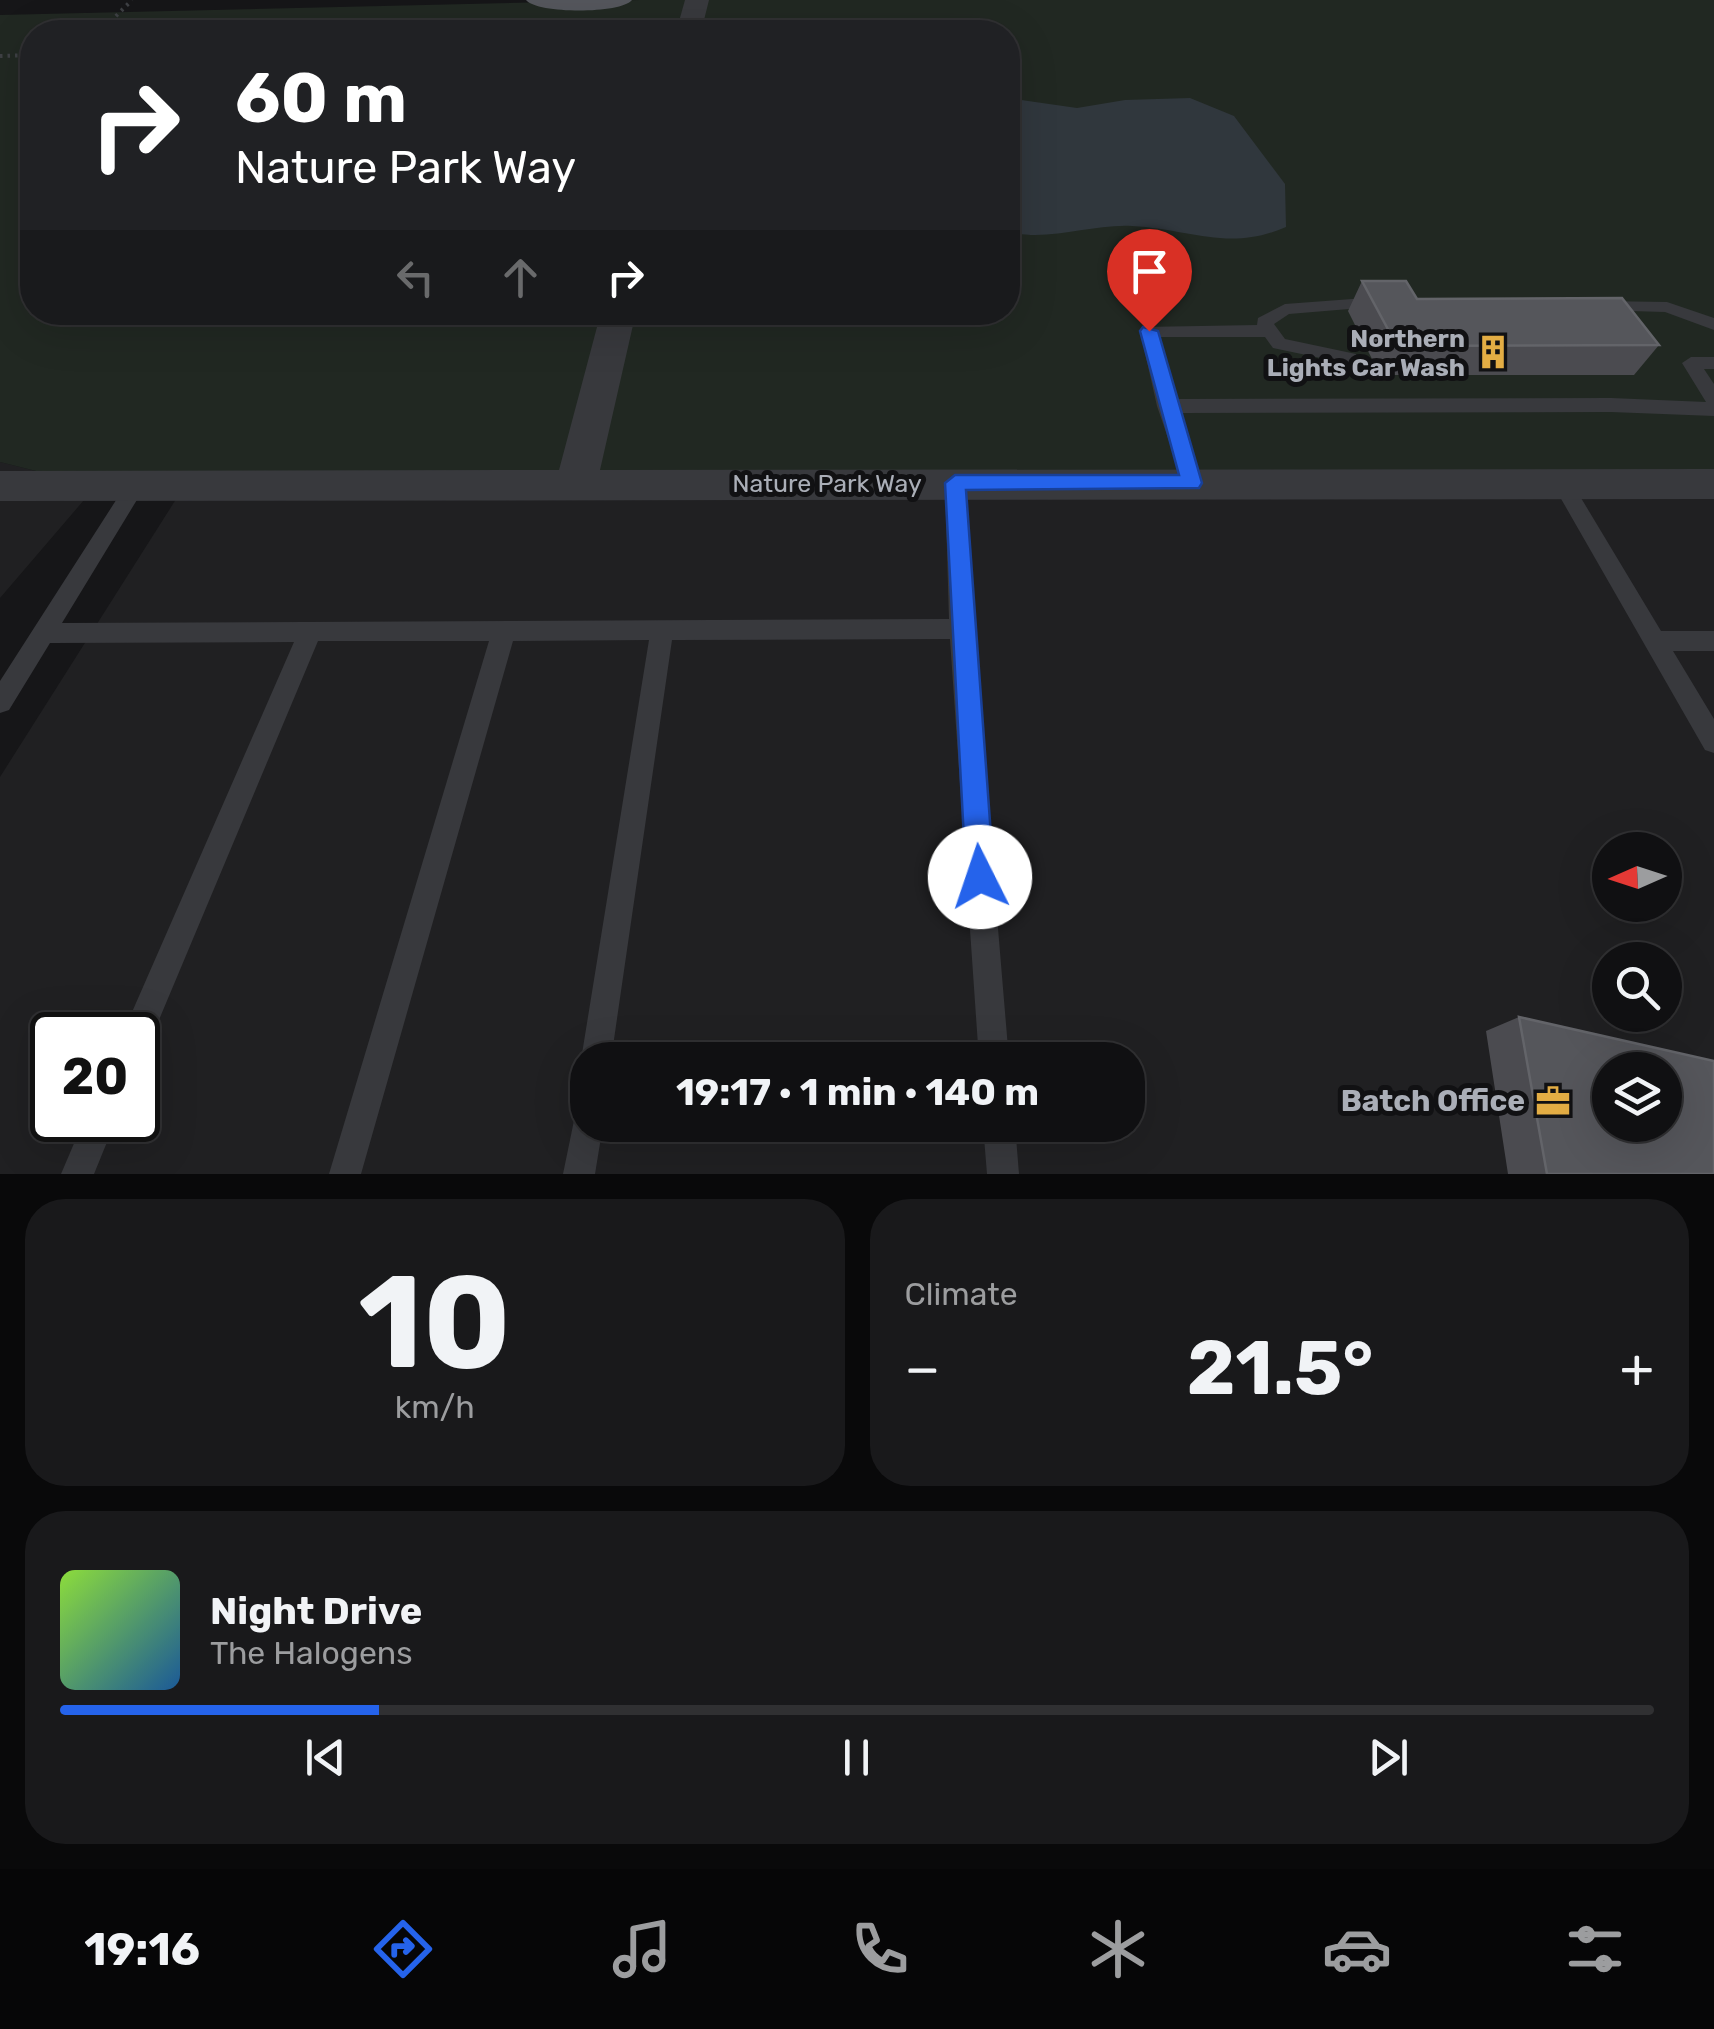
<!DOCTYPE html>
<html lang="en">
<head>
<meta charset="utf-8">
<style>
	body { margin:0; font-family:Rubik,sans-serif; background:#19191b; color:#f1f3f6; height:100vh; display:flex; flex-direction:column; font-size:38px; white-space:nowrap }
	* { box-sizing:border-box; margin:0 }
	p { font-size:32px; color:#9c9d9f }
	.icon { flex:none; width:55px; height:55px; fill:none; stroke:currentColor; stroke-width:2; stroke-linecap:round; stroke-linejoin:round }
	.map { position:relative; height:1174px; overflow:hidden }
	.side { display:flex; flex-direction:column; gap:25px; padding:25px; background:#09090a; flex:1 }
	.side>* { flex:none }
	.top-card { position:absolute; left:20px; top:20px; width:1000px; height:305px; border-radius:40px; box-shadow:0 10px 40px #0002,0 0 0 2px #303032; background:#202124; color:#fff; overflow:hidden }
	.needle { width:65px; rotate:267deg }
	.tools { position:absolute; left:1592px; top:832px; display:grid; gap:20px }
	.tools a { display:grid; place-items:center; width:90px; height:90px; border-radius:50%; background:#101012; box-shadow:0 10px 40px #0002,0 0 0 2px #303032; font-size:50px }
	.speed { position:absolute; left:30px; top:1012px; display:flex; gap:20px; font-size:50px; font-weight:700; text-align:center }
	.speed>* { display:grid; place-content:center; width:130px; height:130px; border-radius:50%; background:#101012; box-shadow:0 10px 40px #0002,0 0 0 2px #303032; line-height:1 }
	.speed .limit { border:5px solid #111; border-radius:15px; background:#fff; color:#111 }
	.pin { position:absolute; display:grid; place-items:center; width:85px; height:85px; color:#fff; margin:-102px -42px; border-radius:50% 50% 50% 0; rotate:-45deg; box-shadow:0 0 10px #0007 }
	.pin .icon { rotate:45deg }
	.me { position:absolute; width:110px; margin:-55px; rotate:356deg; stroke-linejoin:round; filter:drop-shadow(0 0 8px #0008) }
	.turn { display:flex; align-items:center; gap:35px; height:210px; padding:0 50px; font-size:45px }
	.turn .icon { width:130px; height:130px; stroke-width:2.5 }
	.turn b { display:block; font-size:70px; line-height:85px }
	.lanes { display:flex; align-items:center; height:95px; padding:0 50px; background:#0003; justify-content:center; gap:50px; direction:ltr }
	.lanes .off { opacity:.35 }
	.big { font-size:75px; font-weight:700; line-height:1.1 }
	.side .tile { flex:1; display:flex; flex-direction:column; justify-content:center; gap:15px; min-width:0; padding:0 35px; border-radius:40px; background:#19191b }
	.side .dial { align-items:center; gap:0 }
	.dial b { font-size:130px; line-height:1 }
	.song { display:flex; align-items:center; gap:30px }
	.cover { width:120px; height:120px; border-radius:15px; background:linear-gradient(135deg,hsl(90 70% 55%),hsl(210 70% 35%)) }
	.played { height:10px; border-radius:5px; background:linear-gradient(90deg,#2563eb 20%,#303032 20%) }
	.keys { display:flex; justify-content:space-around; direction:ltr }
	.heat { display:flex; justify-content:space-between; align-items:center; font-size:55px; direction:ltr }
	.side .tiles { flex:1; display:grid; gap:25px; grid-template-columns:1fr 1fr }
	.tile:last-child { grid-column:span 2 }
	.trip { position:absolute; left:570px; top:1042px; width:575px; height:100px; border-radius:40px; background:#101012; box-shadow:0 10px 40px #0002,0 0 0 2px #303032; font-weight:700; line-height:100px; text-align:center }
	.menu { display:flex; height:160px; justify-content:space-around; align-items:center; background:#060607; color:#9c9d9f }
	.menu .icon { width:70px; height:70px }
	.menu .selected { color:#2563eb }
	.menu b { font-size:45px; color:#f1f3f6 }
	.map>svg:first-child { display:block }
	.built { fill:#202022; fill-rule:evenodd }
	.green { fill:#212822; fill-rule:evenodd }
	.water { fill:#30373d }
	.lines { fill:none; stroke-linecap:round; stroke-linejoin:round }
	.path { stroke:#3e4044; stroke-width:4; stroke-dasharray:2.5 5; stroke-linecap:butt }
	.lane { fill:#38393d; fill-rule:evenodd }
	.street { fill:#38393d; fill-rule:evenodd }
	.primary { fill:#54565c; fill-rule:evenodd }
	.wall { fill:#4b4b50 }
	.building { fill:#55565b; stroke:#636469; stroke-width:2.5; fill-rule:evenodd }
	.route { fill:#2563eb; stroke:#184099; stroke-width:2.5 }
	.labels { text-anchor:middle; stroke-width:10; stroke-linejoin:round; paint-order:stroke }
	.poi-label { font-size:25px; font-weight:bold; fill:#aaaeb7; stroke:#111113; text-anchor:end }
	.street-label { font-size:25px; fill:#aaaeb7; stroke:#111113 }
	.near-poi-label { font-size:30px; font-weight:bold; fill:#aaaeb7; stroke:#111113; text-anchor:end }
</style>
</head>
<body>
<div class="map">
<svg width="1714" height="1174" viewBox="0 0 1714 1174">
	<rect width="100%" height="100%" fill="#161618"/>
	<path class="built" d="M0,462L96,486L0,598Z
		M1714,484V1174H0V777L185,485ZM1610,850H1665V905H1610ZM1610,960H1665V1015H1610ZM52,1035H138V1120H52ZM588,1060H1128V1125H588ZM1610,1070H1665V1125H1610Z"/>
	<path class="green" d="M639,0H1714V484L96,486L0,462V15ZM32,32H1008V312H32Z"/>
	<path class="water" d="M1008,98L1077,108L1125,100L1190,98L1234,116L1285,184L1286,227C1229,252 1190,229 1132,226C1090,224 1050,242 1008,232Z"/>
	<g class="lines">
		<path class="path" d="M100,32L132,0
			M0,56L32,55"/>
		<path class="lane" d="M1379,297L1385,298V306L1289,314L1274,324L1285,339L1356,354V362L1349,364L1273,348L1265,337H1159L1175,399L1611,398L1706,402L1682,363L1691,357H1714V369H1704L1714,384V416L1611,412L1179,413L1202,483L1199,488H1185L1157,406L1140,331L1143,327L1257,325L1258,318L1285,304Z
			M1601,301L1667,302L1714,318V330L1665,312L1595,310L1592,306Z
			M955,475L965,483L973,629L1009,1060H979L950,639L672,640L611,1060H588V1072L581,1060L649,640L513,641L361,1174H329L489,641H318L148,1046L138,1050V1035H122L294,642L50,643L9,710L0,713V681L129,480H143L146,485L62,623L949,619L945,483Z
			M1562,475L1569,478L1661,631H1714V651H1673L1714,719V753L1705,750L1552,483Z
			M588,1101V1125H603L595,1174H563L577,1106Z
			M84,1120H116L94,1174H61Z
			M983,1125H1015L1019,1174H987Z"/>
		<path class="street" d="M685,0H709L701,32H676Z
			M601,312H636L600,470L1714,469V499L0,501V471L559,470Z"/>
		<path class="primary" d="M526,0H632C621,14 537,14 526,0Z"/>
	</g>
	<path class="wall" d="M1362,281L1417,299L1659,345L1634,375H1380L1348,311Z
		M1519,1017L1714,1174H1508L1486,1031Z"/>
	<path class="building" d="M1362,281H1406L1417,299L1622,298L1659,345L1397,346Z
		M1519,1017L1714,1061V1174H1547ZM1610,1070H1665V1125H1610Z"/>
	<path class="route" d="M1143,327L1158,331L1202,483L1199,488L966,490L994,877L990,887L980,891L970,887L966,877L945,483L955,475H1179L1140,331Z"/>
	<defs>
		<g id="building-bare" transform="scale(2.7)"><path d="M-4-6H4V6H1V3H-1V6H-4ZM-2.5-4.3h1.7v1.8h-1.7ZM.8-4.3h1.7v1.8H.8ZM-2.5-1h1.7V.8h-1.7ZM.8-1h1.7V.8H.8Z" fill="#e3ad44" stroke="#111113" stroke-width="2.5" paint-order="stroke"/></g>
		<g id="office-bare" transform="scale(2.7)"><path d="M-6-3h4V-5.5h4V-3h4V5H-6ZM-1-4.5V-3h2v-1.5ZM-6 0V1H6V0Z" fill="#e3ad44" stroke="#111113" stroke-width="2.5" paint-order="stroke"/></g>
	</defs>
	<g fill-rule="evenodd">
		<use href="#building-bare" x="1493" y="352"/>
		<use href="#office-bare" x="1553" y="1101"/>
	</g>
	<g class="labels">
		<g class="poi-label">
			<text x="1465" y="347">Northern<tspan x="1465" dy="29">Lights Car Wash</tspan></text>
		</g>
		<g class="street-label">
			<text x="827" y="492">Nature Park Way</text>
		</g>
		<g class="near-poi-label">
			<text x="1525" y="1111">Batch Office</text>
		</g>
	</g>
</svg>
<div class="tools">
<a><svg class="needle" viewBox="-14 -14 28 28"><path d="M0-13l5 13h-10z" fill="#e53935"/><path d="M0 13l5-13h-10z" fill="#9c9d9f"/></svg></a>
<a><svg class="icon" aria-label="search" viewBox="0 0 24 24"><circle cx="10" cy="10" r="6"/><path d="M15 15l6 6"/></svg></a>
<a><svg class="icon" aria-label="layers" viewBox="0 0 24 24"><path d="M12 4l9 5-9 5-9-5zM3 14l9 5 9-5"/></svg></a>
</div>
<div class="speed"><div class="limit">20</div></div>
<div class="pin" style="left:1149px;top:331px;background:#d93025"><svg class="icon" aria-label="arrive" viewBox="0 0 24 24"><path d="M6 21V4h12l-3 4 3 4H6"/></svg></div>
<svg class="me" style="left:980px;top:877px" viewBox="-20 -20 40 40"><circle r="19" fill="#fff"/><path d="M0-13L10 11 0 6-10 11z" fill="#2563eb"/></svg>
<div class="trip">19:17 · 1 min · 140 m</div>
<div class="top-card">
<div class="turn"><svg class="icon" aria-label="right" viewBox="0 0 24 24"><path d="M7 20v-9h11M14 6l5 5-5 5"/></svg><div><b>60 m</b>Nature Park Way</div></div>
<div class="lanes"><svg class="icon off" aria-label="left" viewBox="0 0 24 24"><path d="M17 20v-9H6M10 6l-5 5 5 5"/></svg><svg class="icon off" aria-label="ahead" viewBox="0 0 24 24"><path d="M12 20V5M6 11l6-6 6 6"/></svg><svg class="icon" aria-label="right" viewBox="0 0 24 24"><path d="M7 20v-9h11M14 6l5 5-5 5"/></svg></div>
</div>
</div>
<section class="side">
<div class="tiles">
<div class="tile dial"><b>10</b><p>km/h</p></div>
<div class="tile"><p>Climate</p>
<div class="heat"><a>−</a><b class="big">21.5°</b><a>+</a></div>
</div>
<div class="tile">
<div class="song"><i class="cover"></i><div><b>Night Drive</b><p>The Halogens</p></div></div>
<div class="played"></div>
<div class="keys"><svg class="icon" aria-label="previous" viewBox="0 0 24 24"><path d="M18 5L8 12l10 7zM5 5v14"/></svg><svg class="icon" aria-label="pause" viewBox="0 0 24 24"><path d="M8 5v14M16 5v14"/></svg><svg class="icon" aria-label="next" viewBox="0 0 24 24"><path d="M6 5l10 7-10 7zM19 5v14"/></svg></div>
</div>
</div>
</section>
<nav class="menu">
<b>19:16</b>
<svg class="icon selected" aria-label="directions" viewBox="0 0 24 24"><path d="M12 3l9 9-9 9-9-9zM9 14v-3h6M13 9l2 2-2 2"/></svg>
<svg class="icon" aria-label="music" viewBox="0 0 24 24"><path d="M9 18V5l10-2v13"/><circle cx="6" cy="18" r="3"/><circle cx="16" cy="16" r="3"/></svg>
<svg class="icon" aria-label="phone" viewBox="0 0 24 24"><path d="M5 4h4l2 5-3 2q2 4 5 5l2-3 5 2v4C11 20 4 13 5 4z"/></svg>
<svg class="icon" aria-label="climate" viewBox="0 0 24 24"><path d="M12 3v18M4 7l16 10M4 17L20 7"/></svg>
<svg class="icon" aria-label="car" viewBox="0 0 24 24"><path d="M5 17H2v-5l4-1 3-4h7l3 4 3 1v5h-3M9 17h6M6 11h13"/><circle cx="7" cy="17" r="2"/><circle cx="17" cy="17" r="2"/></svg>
<svg class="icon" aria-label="filters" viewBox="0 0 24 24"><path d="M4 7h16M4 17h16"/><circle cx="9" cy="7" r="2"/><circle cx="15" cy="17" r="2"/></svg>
</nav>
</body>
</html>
